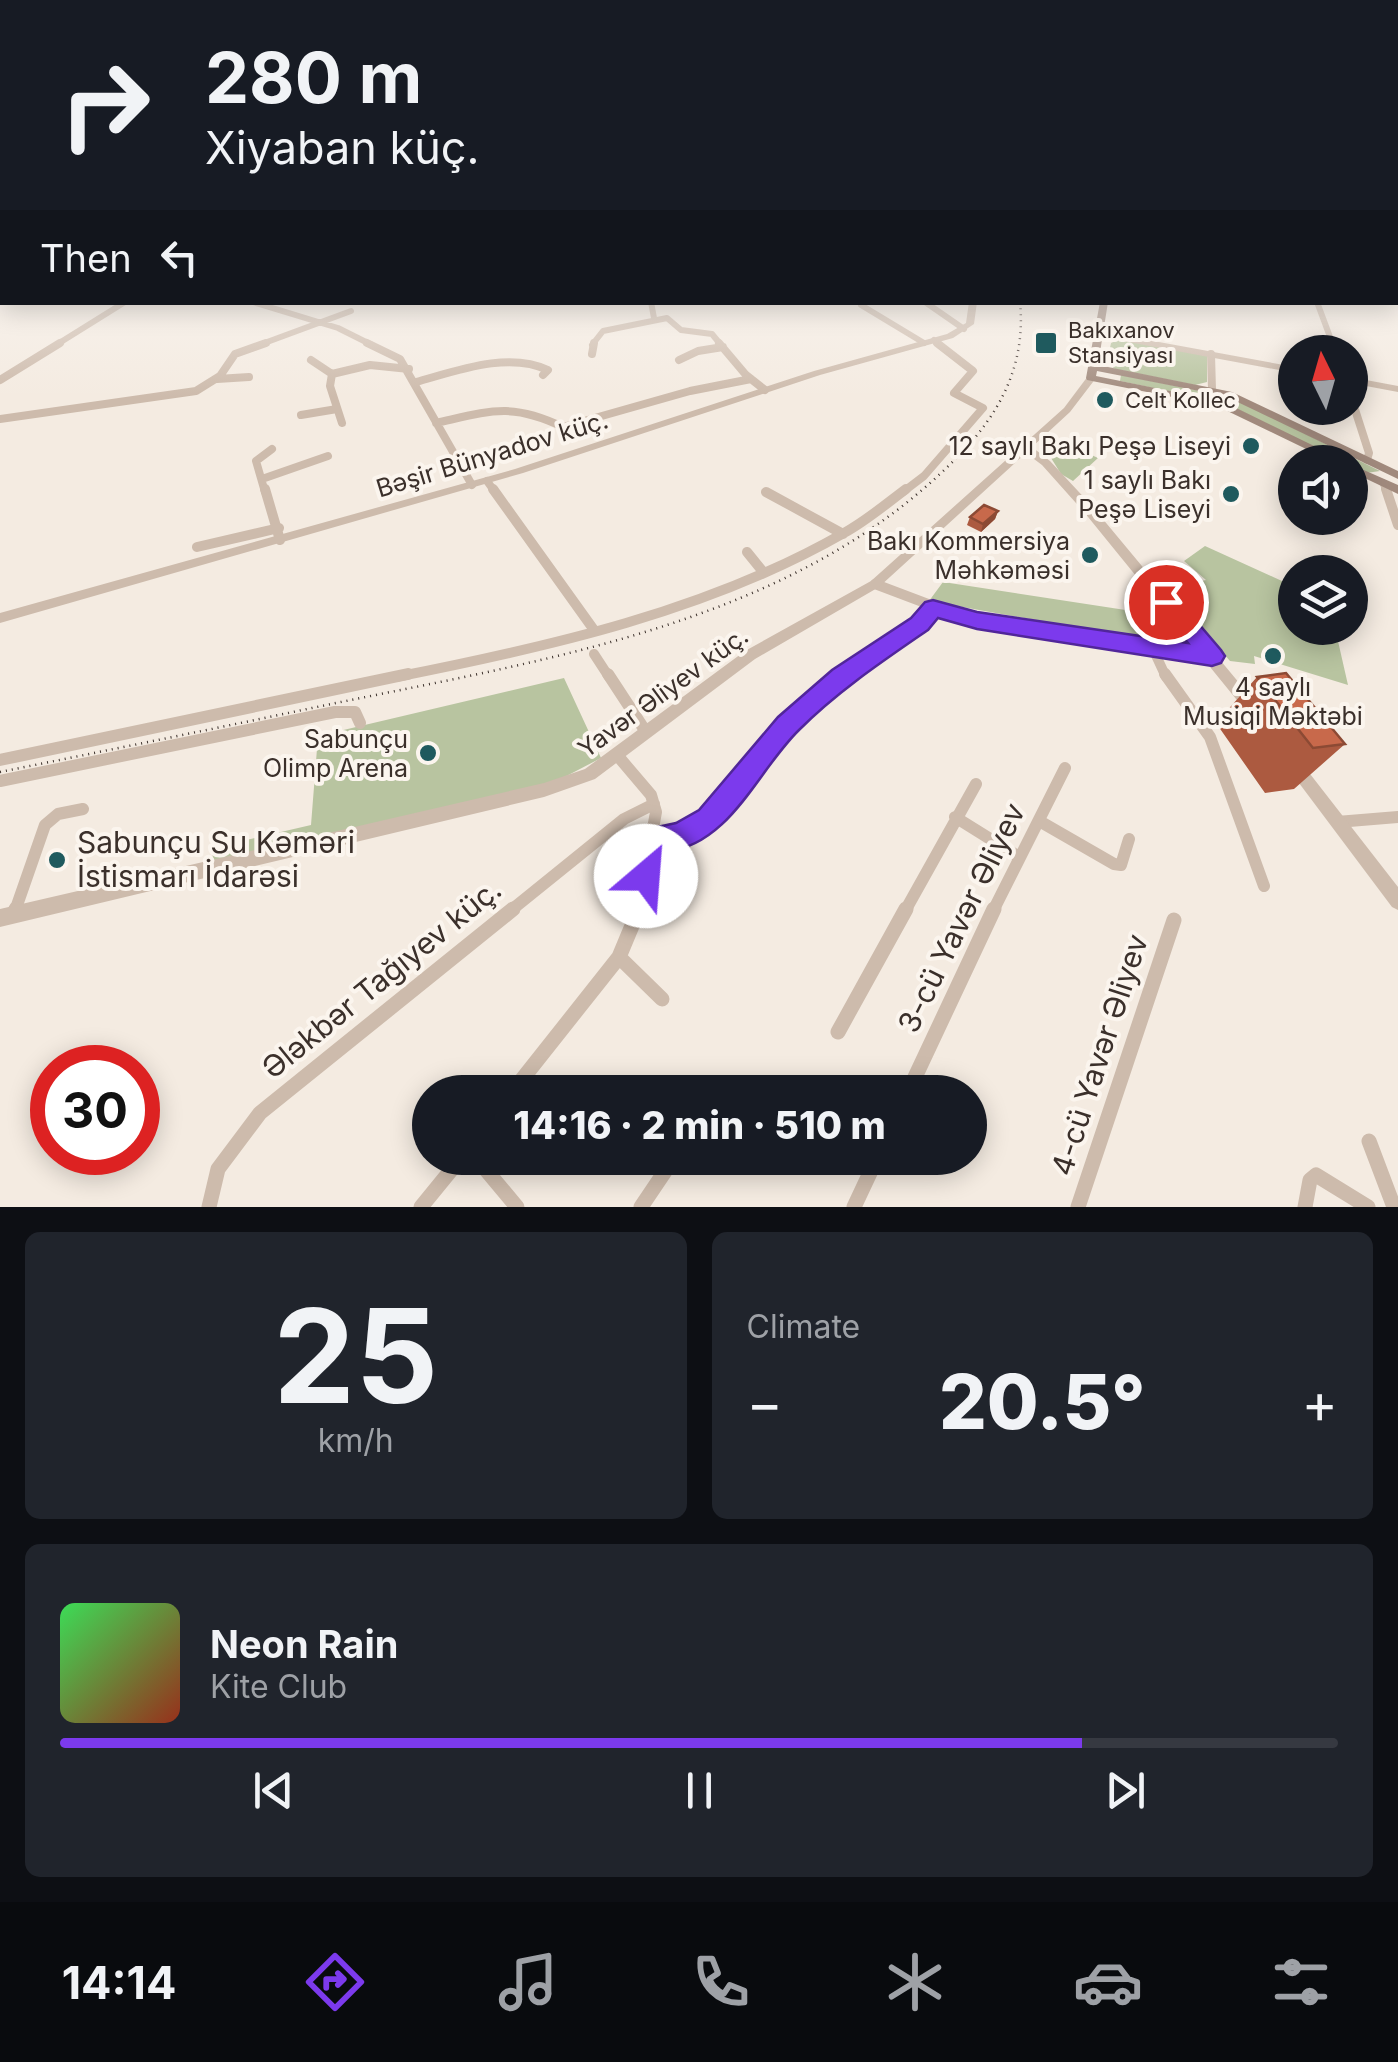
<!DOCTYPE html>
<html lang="en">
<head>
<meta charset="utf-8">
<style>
	body { margin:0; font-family:Inter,sans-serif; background:#20242c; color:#f1f3f6; height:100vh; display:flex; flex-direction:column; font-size:38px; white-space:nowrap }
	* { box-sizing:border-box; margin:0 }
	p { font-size:32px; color:#9ea1a6 }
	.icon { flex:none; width:55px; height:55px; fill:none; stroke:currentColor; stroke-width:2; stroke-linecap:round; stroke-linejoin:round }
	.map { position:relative; height:1207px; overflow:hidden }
	.sheet { display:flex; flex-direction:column; gap:25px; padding:25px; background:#0d0f14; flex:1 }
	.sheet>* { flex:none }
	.hud { position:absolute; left:0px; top:0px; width:1400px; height:305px; box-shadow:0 5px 25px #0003; background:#171b24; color:#f1f3f6; overflow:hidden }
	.needle { width:65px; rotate:355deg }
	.tools { position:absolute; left:1278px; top:335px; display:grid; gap:20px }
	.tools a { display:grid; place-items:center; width:90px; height:90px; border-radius:50%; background:#171b24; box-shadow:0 5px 25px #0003; font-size:50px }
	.speed { position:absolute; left:30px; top:1045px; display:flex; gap:20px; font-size:50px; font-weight:700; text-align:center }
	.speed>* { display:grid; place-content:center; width:130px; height:130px; border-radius:50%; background:#171b24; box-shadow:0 5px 25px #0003; line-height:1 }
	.speed .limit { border:15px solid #d22; background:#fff; color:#111 }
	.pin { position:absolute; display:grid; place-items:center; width:85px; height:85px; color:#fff; margin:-42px; border:5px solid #fff; border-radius:50%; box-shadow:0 2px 10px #0007 }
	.me { position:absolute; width:110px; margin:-55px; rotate:27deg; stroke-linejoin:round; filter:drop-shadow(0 0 8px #0008) }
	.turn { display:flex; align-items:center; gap:35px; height:210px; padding:0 40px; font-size:45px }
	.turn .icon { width:130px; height:130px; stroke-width:2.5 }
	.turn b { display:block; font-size:70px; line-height:85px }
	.then { display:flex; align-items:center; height:95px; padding:0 40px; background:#0003; gap:20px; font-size:38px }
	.big { font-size:75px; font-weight:800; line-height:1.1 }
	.sheet .widget { flex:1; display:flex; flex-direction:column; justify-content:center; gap:15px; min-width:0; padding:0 35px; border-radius:15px; background:#20242c }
	.sheet .dial { align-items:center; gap:0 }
	.dial b { font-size:130px; line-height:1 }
	.song { display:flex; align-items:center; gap:30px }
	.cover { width:120px; height:120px; border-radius:15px; background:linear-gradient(135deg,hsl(130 70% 55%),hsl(10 70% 35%)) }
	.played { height:10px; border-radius:5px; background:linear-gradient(90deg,#7c3aed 80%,#363941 80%) }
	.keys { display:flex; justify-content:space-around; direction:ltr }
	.heat { display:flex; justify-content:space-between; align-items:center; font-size:55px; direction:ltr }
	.sheet .tiles { flex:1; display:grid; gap:25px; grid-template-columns:1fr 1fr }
	.widget:last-child { grid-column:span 2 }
	.trip { position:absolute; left:412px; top:1075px; width:575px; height:100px; border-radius:50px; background:#171b24; box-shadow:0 5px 25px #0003; font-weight:800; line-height:100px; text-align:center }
	.tab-bar { display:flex; height:160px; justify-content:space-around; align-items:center; background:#090b0e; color:#9ea1a6 }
	.tab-bar .icon { width:70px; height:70px }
	.tab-bar .active { color:#7c3aed }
	.tab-bar b { font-size:45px; color:#f1f3f6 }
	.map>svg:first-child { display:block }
	.green { fill:#b8c4a0 }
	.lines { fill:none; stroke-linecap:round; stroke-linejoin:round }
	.minor-far4 { stroke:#cdbbac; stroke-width:6 }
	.minor-far3 { stroke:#cdbbac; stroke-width:8 }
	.minor-far2 { stroke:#cdbbac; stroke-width:10 }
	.minor-far1 { stroke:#cdbbac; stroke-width:12 }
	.minor { stroke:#cdbbac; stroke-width:15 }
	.tertiary { fill:#cdbbac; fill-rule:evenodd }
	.secondary { fill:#a18a7d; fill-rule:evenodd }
	.rail { stroke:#3b302b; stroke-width:2.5; stroke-dasharray:1 5; stroke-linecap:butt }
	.wall { fill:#ac5a40 }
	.shaded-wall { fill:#8c4a34 }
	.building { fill:#c8694b; stroke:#8c4a34; stroke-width:2.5 }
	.route { fill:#7c3aed; stroke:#51269a; stroke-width:2.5 }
	.poi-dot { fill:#1f5a5e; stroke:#fbf5ee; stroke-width:4 }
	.labels { text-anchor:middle; stroke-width:8; stroke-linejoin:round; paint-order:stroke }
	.far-poi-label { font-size:22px; fill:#3b302b; stroke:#fbf5ee; text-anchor:start }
	.poi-label { font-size:25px; fill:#3b302b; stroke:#fbf5ee; text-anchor:end }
	.street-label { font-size:25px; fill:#3b302b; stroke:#fbf5ee }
	.near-poi-label { font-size:30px; fill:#3b302b; stroke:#fbf5ee; text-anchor:start }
	.near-street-label { font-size:30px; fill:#3b302b; stroke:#fbf5ee }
</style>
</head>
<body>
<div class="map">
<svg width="1398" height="1207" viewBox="0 0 1398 1207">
	<rect width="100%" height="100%" fill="#f4ebe1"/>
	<path class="green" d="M1120,339L1207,356V382L1195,385L1115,369L1107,362L1111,343Z
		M1121,375L1231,397L1380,471L1366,473L1225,403L1120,381Z
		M1052,437L1098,458L1073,481L1061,474L1043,445Z
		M1205,546L1295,587V628H1335L1348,685L1254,656L1255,664L1230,661L1168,589L1206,580L1184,561Z
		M943,582L1132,611L1142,639L929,601Z
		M564,678L601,758L555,782L213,864L212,848L311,825L318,736Z"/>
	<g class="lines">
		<path class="minor-far4" d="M253,302L338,328L372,345
			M651,302L654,318
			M925,302L964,329
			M1317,302L1333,345
			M861,305L924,343
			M934,340L940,345
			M56,345L125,302
			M259,345L351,311
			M592,345L603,331L667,318L681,330L712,334L721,345"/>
		<path class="minor-far3" d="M367,343L400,359L472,485
			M719,343L746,375L765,390
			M1332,343L1335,352
			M592,354L594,343
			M1211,354L1212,390
			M311,360L332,374
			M679,360L698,351L723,347
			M217,379L249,377
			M0,380L60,343
			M416,382C456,371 508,351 548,370L543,375
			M1350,394L1369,453L1367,460
			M301,415L337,409
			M0,419L196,391L220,376L235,354L266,343
			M342,423L330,386L332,374L370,365L409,369
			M436,423C490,411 511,402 563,427L690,391L751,379
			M262,479L328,456
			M487,481L495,492
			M1384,484L1387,492
			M265,492L256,461L272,449
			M903,492L924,476L983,408L954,393L973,371L937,343"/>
		<path class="minor-far2" d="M265,489L280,540
			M493,489L594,630
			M1386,489L1398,525
			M766,492L843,534
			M197,547L279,528
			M747,552L764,573
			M875,584L965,618L1212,656
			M1153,649L1166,677
			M594,654L609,677
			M396,677C548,647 708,611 844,533C866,521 886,504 906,489
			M841,677L919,624L933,608"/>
		<path class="minor-far1" d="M608,674L646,732
			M1165,674L1210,737L1264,886
			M617,755L651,795L656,812L638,911
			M0,760L408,674
			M0,781L335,712H355L360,723
			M955,817L1019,857
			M1041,822L1114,864L1121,865L1129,839
			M1337,822L1398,817
			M654,839L696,830L787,724L845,674
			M15,911L45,825L58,814L83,809
			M510,911L624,819L654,804
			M905,911L976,784
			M993,911L1065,768"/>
		<path class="minor" d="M14,914L16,909
			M619,957L662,999
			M838,1032L906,909
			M512,1092L619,957L639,909
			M908,1092L994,909
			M1369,1141L1394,1207
			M476,1158L517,1207
			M209,1207L218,1169L260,1113L513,909
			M421,1207L461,1158
			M641,1207L674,1158
			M854,1207L877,1158
			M1078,1207L1174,920
			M1305,1207L1310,1180L1316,1175L1368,1207"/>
		<path class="tertiary" d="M0,273H2V277H0Z
			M969,302H977L974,324L953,338L820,375L523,473L0,623V613L515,469L814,371L947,334L966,323Z
			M1099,331L1295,367V373L1096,336V332Z
			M1091,375L1096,378L1070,412L1032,447L1050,461L1092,506L1255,702L1257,706L1255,710L1250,712L1245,710L1084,512L1042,465L1026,453L879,587L755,659L595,779L544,797L0,927V909L544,783L585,769L745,651L871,581L1064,408L1088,376Z
			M1350,377L1398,386V392L1350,383Z
			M1295,759L1300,761L1398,887V910L1392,907L1290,771L1287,766L1290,761Z"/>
		<path class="secondary" d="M1100,302H1108L1098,365L1232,392L1398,471V479L1225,396L1097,371L1096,376L1224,402L1347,462H1333L1217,406L1087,380L1086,378Z
			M1350,464L1398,485V494L1350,471Z"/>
		<path class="rail" d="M0,772C104,751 208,730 312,708C526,663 775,629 941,473C992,426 1027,374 1020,302"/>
	</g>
	<path class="wall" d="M998,511L995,519L981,532L967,525L970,517Z
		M1257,677L1345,744L1294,789L1265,793L1216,723Z"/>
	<path class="shaded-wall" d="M998,511L995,519L981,532L983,524Z"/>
	<path class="building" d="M984,505L998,511L983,524L970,517Z
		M1286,673L1345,744L1313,748L1257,677Z"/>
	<linearGradient id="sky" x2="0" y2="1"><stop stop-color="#7eb2d2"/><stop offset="0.57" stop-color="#faf6f2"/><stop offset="1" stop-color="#faf6f2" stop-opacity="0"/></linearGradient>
	<rect width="1398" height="397" fill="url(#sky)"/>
	<path class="route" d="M1166,593L1175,596L1221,650L1225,656L1221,663L1212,666L977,629L938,618L928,630C883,661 838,691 799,730C757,771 731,844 666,852L657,887L646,891L635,887L631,876L643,830L676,823L699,810L778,717L832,670L911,618L925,602L933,600L977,612L1188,643L1155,602Z"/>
	<g class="poi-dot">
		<rect x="1034" y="331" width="24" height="24" rx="5"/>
		<circle cx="1105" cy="400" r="10"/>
		<circle cx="1251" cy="446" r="10"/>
		<circle cx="1231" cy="494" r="10"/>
		<circle cx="1090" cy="555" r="10"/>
		<circle cx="1273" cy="656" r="10"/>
		<circle cx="428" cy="753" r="10"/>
		<circle cx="57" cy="860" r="10"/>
	</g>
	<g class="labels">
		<g class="far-poi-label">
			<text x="1068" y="338">Bakıxanov<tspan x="1068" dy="25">Stansiyası</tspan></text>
			<text x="1125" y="408">Celt Kollec</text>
		</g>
		<g class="poi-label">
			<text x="1231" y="455">12 saylı Bakı Peşə Liseyi</text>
			<text x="1211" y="489">1 saylı Bakı<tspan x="1211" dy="29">Peşə Liseyi</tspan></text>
			<text x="1070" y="550">Bakı Kommersiya<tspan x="1070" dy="29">Məhkəməsi</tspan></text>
			<text x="1273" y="696" text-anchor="middle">4 saylı<tspan x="1273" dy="29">Musiqi Məktəbi</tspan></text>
			<text x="408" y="748">Sabunçu<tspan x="408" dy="29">Olimp Arena</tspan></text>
		</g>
		<g class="street-label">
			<text transform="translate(492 454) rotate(-17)" y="9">Bəşir Bünyadov küç.</text>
			<text transform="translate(663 692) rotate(-36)" y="9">Yavər Əliyev küç.</text>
		</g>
		<g class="near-poi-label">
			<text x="77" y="853">Sabunçu Su Kəməri<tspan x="77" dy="34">İstismarı İdarəsi</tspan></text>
		</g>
		<g class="near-street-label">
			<text transform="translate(962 918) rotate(-64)" y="10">3-cü Yavər Əliyev</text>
			<text transform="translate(382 979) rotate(-39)" y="10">Ələkbər Tağıyev küç.</text>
			<text transform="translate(1100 1055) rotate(-72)" y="10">4-cü Yavər Əliyev</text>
		</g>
	</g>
</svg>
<div class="tools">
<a><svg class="needle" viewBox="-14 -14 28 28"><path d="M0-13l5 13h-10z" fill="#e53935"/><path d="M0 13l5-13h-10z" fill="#9ea1a6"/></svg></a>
<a><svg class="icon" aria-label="sound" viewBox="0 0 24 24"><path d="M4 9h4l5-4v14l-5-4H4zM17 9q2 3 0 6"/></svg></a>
<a><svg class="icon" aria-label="layers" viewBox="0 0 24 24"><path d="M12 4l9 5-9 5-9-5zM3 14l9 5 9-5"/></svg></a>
</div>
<div class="speed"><div class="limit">30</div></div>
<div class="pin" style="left:1166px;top:602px;background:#d93025"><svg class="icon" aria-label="arrive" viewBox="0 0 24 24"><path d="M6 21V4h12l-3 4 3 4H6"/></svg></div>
<svg class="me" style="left:646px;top:876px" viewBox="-20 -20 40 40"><circle r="19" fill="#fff"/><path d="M0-13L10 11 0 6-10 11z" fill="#7c3aed"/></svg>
<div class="trip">14:16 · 2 min · 510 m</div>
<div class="hud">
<div class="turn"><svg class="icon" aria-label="right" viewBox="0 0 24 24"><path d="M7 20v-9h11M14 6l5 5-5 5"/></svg><div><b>280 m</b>Xiyaban küç.</div></div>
<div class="then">Then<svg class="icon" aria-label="left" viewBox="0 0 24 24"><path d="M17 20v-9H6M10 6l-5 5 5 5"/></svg></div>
</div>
</div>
<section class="sheet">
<div class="tiles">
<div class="widget dial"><b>25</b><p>km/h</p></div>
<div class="widget"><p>Climate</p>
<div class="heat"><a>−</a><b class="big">20.5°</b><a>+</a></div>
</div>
<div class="widget">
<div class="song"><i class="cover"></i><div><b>Neon Rain</b><p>Kite Club</p></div></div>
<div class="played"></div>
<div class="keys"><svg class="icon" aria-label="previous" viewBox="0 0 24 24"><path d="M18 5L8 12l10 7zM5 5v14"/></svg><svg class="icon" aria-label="pause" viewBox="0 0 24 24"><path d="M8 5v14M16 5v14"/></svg><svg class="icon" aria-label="next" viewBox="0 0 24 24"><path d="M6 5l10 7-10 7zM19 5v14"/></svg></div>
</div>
</div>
</section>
<nav class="tab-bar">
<b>14:14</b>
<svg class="icon active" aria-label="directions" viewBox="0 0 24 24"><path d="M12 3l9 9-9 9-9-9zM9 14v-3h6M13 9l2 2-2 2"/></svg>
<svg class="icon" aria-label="music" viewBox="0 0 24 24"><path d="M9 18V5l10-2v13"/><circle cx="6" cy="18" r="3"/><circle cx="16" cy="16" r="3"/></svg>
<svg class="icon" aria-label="phone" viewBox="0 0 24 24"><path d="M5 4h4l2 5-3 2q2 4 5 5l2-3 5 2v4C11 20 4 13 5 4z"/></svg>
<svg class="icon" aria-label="climate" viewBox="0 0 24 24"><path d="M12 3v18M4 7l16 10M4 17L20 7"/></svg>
<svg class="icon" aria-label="car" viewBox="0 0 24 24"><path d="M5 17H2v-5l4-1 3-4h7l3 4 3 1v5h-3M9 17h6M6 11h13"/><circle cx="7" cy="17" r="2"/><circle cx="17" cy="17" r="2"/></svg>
<svg class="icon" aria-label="filters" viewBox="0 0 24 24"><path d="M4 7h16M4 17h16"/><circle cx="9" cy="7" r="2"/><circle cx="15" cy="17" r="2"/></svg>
</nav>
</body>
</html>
